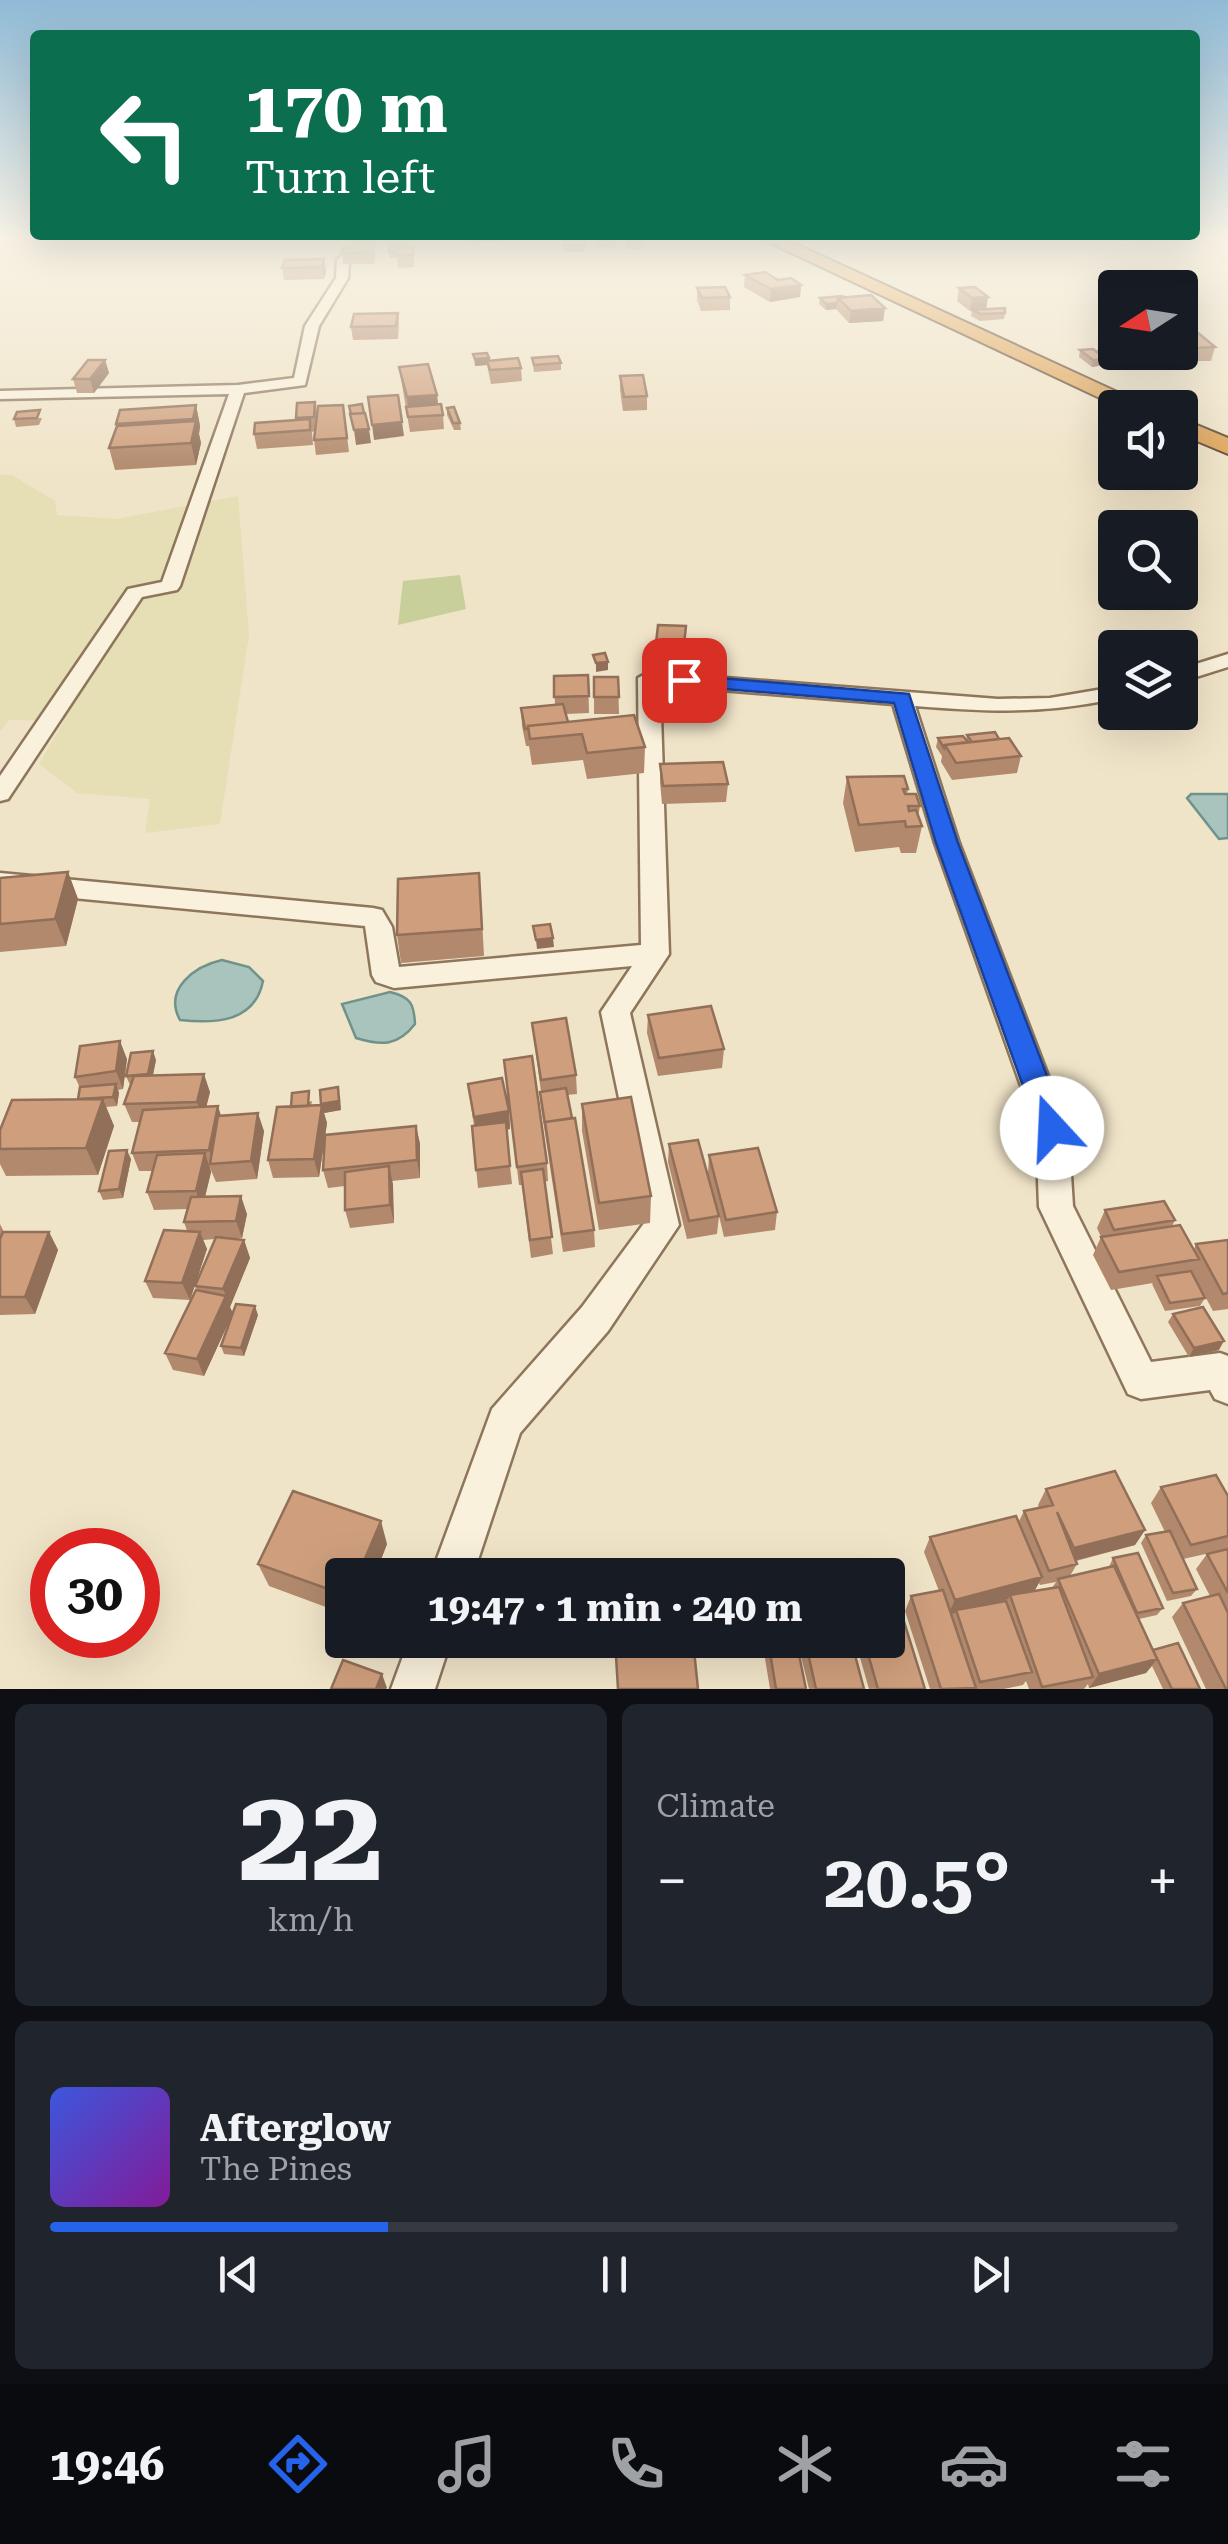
<!DOCTYPE html>
<html lang="en">
<head>
<meta charset="utf-8">
<style>
	body { margin:0; font-family:"Roboto Serif",serif; background:#20242c; color:#f1f3f6; height:100vh; display:flex; flex-direction:column; font-size:38px; white-space:nowrap }
	* { box-sizing:border-box; margin:0 }
	p { font-size:32px; color:#9ea1a6 }
	.icon { flex:none; width:55px; height:55px; fill:none; stroke:currentColor; stroke-width:2; stroke-linecap:round; stroke-linejoin:round }
	.map { position:relative; height:1689px; overflow:hidden }
	.sheet { display:flex; flex-direction:column; gap:15px; padding:15px; background:#0d0f14; flex:1 }
	.sheet>* { flex:none }
	.hud { position:absolute; left:30px; top:30px; width:1170px; height:210px; border-radius:10px; box-shadow:0 10px 40px #0002; background:#0b6e4f; color:#fff; overflow:hidden }
	.needle { width:65px; rotate:258deg }
	.buttons { position:absolute; left:1098px; top:270px; display:grid; gap:20px }
	.buttons a { display:grid; place-items:center; width:100px; height:100px; border-radius:10px; background:#171b24; box-shadow:0 10px 40px #0002; font-size:50px }
	.speed { position:absolute; left:30px; top:1528px; display:flex; gap:20px; font-size:50px; font-weight:700; text-align:center }
	.speed>* { display:grid; place-content:center; width:130px; height:130px; border-radius:50%; background:#171b24; box-shadow:0 10px 40px #0002; line-height:1 }
	.speed .limit { border:15px solid #d22; background:#fff; color:#111 }
	.pin { position:absolute; display:grid; place-items:center; width:85px; height:85px; color:#fff; margin:-42px; border-radius:20px; box-shadow:0 5px 15px #0006 }
	.me { position:absolute; width:110px; margin:-55px; rotate:340deg; stroke-linejoin:round; filter:drop-shadow(0 0 8px #0008) }
	.turn { display:flex; align-items:center; gap:35px; height:210px; padding:0 50px; font-size:45px }
	.turn .icon { width:130px; height:130px; stroke-width:2.5 }
	.turn b { display:block; font-size:70px; line-height:85px }
	.big { font-size:75px; font-weight:700; line-height:1.1 }
	.sheet .widget { flex:1; display:flex; flex-direction:column; justify-content:center; gap:15px; min-width:0; padding:0 35px; border-radius:15px; background:#20242c }
	.sheet .dial { align-items:center; gap:0 }
	.dial b { font-size:130px; line-height:1 }
	.song { display:flex; align-items:center; gap:30px }
	.cover { width:120px; height:120px; border-radius:15px; background:linear-gradient(135deg,hsl(230 70% 55%),hsl(290 70% 35%)) }
	.played { height:10px; border-radius:5px; background:linear-gradient(90deg,#2563eb 30%,#363941 30%) }
	.keys { display:flex; justify-content:space-around; direction:ltr }
	.heat { display:flex; justify-content:space-between; align-items:center; font-size:55px; direction:ltr }
	.sheet .tiles { flex:1; display:grid; gap:15px; grid-template-columns:1fr 1fr }
	.widget:last-child { grid-column:span 2 }
	.trip { position:absolute; left:325px; top:1558px; width:580px; height:100px; border-radius:10px; background:#171b24; box-shadow:0 10px 40px #0002; font-weight:700; line-height:100px; text-align:center }
	.tabs { display:flex; height:160px; justify-content:space-around; align-items:center; background:#090b0e; color:#9ea1a6 }
	.tabs .icon { width:70px; height:70px }
	.tabs .selected { color:#2563eb }
	.tabs b { font-size:45px; color:#f1f3f6 }
	.map>svg:first-child { display:block }
	.farmland { fill:#e6deb5 }
	.green { fill:#c9cf9b }
	.water { fill:#a9c4bc; stroke:#6f938a; stroke-width:2.5 }
	.lines { fill:none; stroke-linecap:round; stroke-linejoin:round }
	.minor-casing { stroke:#8d765c; stroke-width:5 }
	.highway-casing { stroke:#5b4430; stroke-width:4 }
	.minor { fill:#faf1dc; fill-rule:evenodd }
	.highway { fill:#e0a458; fill-rule:evenodd }
	.wall { fill:#b2896c; fill-rule:evenodd }
	.shaded-wall { fill:#916f58 }
	.building { fill:#cf9f7d; stroke:#916f58; stroke-width:2.5 }
	.route { fill:#2563eb; stroke:#184099; stroke-width:2.5 }
</style>
</head>
<body>
<div class="map">
<svg width="1228" height="1689" viewBox="0 0 1228 1689">
	<rect width="100%" height="100%" fill="#f0e4c8"/>
	<path class="farmland" d="M0,475H12L55,501L57,515L116,519L238,496L249,635L220,824L145,833L150,799L77,793L39,764L64,721L9,720L0,732Z"/>
	<path class="green" d="M460,575L466,609L398,625L403,581Z"/>
	<path class="water" d="M1191,794H1228V838L1219,839L1187,798Z
		M222,960L249,967L263,981C255,1022 216,1024 180,1020C163,989 195,966 222,960Z
		M390,992C411,997 414,1004 415,1024C398,1046 382,1046 356,1038L342,1004Z"/>
	<g class="lines">
		<g class="minor-casing">
			<path id="minor" d="M361,240H374L349,261L348,278L319,326L305,385L244,393L180,586L177,590L142,597L8,799L0,801V776L128,589L162,582L229,394L0,399V391L238,385L294,378L305,326L336,278L337,260Z
				M1228,654V667L1180,682V669Z
				M649,672L998,699L1050,698L1115,687V699C1039,714 991,712 915,706L959,843L1068,1128L1073,1206L1151,1362L1220,1353L1228,1356V1404L1215,1399L1210,1390L1141,1399L1128,1394L1039,1207L1036,1128L935,843L893,704L660,685L669,954L630,1013L679,1225L608,1331L520,1433L473,1575H431L492,1409L582,1307L645,1222L601,1012L632,966L394,988L376,982L372,975L365,926L0,891V873L373,908L382,910L392,927L399,967L641,945L638,678Z
				M409,1640H451L435,1689H391Z"/>
		</g>
		<g class="highway-casing">
			<path id="highway" d="M764,240H787L1152,408H1121Z
				M1180,418L1228,438V454L1180,434Z"/>
		</g>
		<use href="#minor" class="minor"/>
		<use href="#highway" class="highway"/>
	</g>
	<path class="wall" d="M465,240H500V242L466,243Z
		M565,240H585L584,252H565Z
		M597,240H616V248L597,247Z
		M627,240H644V249H627Z
		M406,247H414V267L398,268L397,257L390,258L389,252Z
		M376,252L374,264H343L342,253Z
		M324,259L326,271L324,279L284,280L282,268Z
		M745,275L777,279L801,285L800,297L770,302L744,287Z
		M697,288L730,297V310L701,311L697,300Z
		M959,288L986,309L1005,313L1004,319L980,321L971,316L972,311H970L957,301Z
		M844,297L885,308L883,321L849,323L836,309L826,310L819,304L820,298Z
		M398,313L399,325L398,339L353,340L351,327Z
		M1180,332L1215,347L1211,361H1189L1180,352Z
		M1080,350L1099,353V351L1121,356L1119,363H1105L1104,365L1092,367L1079,357Z
		M473,354L489,358L490,360L521,368L522,381L491,384L487,365L475,366Z
		M532,358L561,363V370L534,372Z
		M105,360L109,373L94,393H77L73,379Z
		M399,367L437,395L438,404L443,415L444,429L410,432Z
		M620,376L647,396V410L623,411L620,390Z
		M315,402L317,416L343,405L349,452L316,455L314,440L315,431L312,432L313,445L257,449L254,434L297,420V403Z
		M196,405L200,426L199,434L201,443L196,465L115,470L109,448L117,427L116,424Z
		M447,408L460,423L461,430H454L447,415Z
		M42,418L39,425L16,427L14,419Z
		M686,626L683,662L655,660L656,643Z
		M588,675L589,713L566,714L568,722L645,747L644,773L587,779L583,760L532,765L529,746H526L522,726L521,708L555,705L554,676Z
		M594,677H618L619,714H594Z
		M967,735L999,739L1021,756L1017,773L952,780L941,762L942,756L936,747L938,738L966,740Z
		M660,764L728,784L726,802L662,804L660,782Z
		M847,777L908,789L907,794L920,806L918,817L922,826L916,853H901L899,847L855,852L843,803Z
		M68,872L78,899L66,946L0,952V878Z
		M481,900L484,956L401,963L397,935Z
		M648,1015L724,1049L722,1068L658,1076L647,1033Z
		M532,1023L576,1075L577,1094L567,1095L594,1230L595,1247L563,1252L540,1101V1092H541Z
		M127,1059L123,1089L118,1090L119,1093L117,1106L106,1107L114,1126L98,1175L6,1176L0,1164V1130L78,1099L80,1088L75,1077Z
		M156,1060L153,1075L210,1092L206,1107L221,1116L264,1131L257,1179L216,1182L210,1168L211,1172L205,1197L247,1214L242,1238L231,1239L244,1240L250,1258L230,1307L232,1313L258,1315L244,1356L224,1354L221,1346L232,1315L204,1376L173,1370L165,1353L197,1290L195,1286L215,1239L203,1240L207,1249L190,1300L153,1298L145,1281L187,1231L184,1222L187,1209L154,1210L147,1192L153,1171H139L132,1153L140,1122H132L124,1104L130,1085L126,1076Z
		M504,1060L547,1163L548,1181L544,1182L553,1254L531,1258L522,1185H519Z
		M468,1084L509,1111L510,1129L506,1130L512,1184L478,1188L472,1126H474Z
		M340,1096L341,1110L324,1113L327,1123L319,1177L273,1178L268,1160L291,1107L312,1101L311,1106L321,1105Z
		M582,1104L651,1196L650,1223L599,1230L582,1131Z
		M416,1126L420,1144V1178L392,1181L394,1223L350,1228L345,1210V1186L328,1188L323,1170Z
		M669,1144L708,1173L709,1155L777,1212L775,1230L724,1237L719,1216L717,1234L687,1239L668,1162Z
		M131,1159L123,1198L103,1200L99,1191Z
		M1105,1210L1175,1220L1172,1226L1194,1249L1196,1244L1228,1240V1309L1213,1311L1192,1272L1205,1298L1200,1306L1165,1311L1152,1284L1153,1283L1111,1290L1093,1255L1101,1237L1097,1228Z
		M0,1224L4,1232H49L58,1250L35,1314L0,1315Z
		M1173,1314L1219,1350L1189,1357L1168,1322Z
		M1161,1487L1228,1496V1549L1183,1559L1197,1589L1191,1596L1167,1601L1141,1543L1146,1535L1165,1532L1151,1503Z
		M1046,1489L1145,1530L1135,1545L1076,1561L1077,1564L1070,1576L1109,1567L1113,1558L1163,1608L1157,1615L1139,1619L1153,1650L1200,1689H1163L1152,1666L1146,1673L1089,1688L1088,1684L1084,1689H1029L1026,1681L1023,1685L1004,1689H930L905,1611L911,1596L939,1591L924,1552L930,1537L1018,1523L1024,1511L1039,1508L1038,1505ZM1056,1582L1052,1588L1034,1591L1039,1583L1040,1585Z
		M387,1544L375,1575H342V1613L269,1586L258,1564Z
		M1228,1549V1689H1206L1172,1617L1183,1603L1210,1596L1196,1569L1207,1554Z
		M892,1614L925,1689H869L855,1640H888Z
		M762,1640H796L806,1689H770Z
		M797,1640H851L864,1689H809Z"/>
	<path class="shaded-wall" d="M324,259L326,271L324,279L322,267Z
		M801,285L800,297L770,302L771,289Z
		M988,297L986,310L970,311L972,298Z
		M837,303L836,309L826,310V304Z
		M885,308L883,321L849,323L851,311Z
		M489,358L490,365L487,361V365L475,366V359Z
		M1106,359L1104,365L1092,367L1093,360Z
		M105,360L109,373L94,393L90,379Z
		M437,395L439,415L409,417L407,397Z
		M196,405L200,426L199,434L201,443L196,465L191,443L195,427L193,419Z
		M402,422L404,436L374,440L372,425Z
		M369,429L371,443L356,445L354,430Z
		M608,662V670L596,672V663Z
		M68,872L78,899L66,946L55,919Z
		M553,938L554,947L537,949L536,940Z
		M120,1041L127,1059L123,1089L116,1071Z
		M153,1051L156,1060L151,1084L148,1074Z
		M204,1074L210,1092L203,1120L197,1102Z
		M116,1084L119,1093L117,1106L113,1097Z
		M338,1087L341,1110L324,1113L327,1123L319,1177L314,1159L321,1104Z
		M103,1099L114,1126L98,1175L86,1148Z
		M218,1106L224,1125L214,1163L209,1150Z
		M509,1111L510,1129L476,1135L474,1117Z
		M258,1113L264,1131L257,1179L251,1161Z
		M416,1126L420,1144V1178L417,1160Z
		M127,1150L131,1159L123,1198L119,1189Z
		M205,1153L211,1172L202,1209L196,1191Z
		M389,1166L393,1184L394,1223L390,1205Z
		M241,1196L247,1214L242,1238L236,1221Z
		M49,1232L58,1250L35,1314L25,1297Z
		M200,1232L207,1249L190,1300L182,1283Z
		M244,1240L250,1258L230,1307L233,1313L204,1376L197,1359L226,1296L223,1289Z
		M255,1306L258,1315L244,1356L241,1348Z
		M1224,1341L1219,1350L1189,1357L1194,1348Z
		M381,1521L387,1544L375,1575H358Z
		M1145,1530L1135,1545L1065,1563L1074,1548Z
		M1042,1577L1034,1592L1010,1595L1008,1599L948,1615L955,1600Z
		M1157,1659L1146,1673L1089,1688L1099,1674Z
		M382,1674L387,1688L386,1689H376Z"/>
	<path class="building" d="M565,240H585L584,246H564Z
		M627,240H644V243H627Z
		M353,241H375L373,252L342,253L343,247H352Z
		M390,244H406V247L398,248L397,251L389,252Z
		M414,247L413,255L397,256L398,248Z
		M324,259L322,267L282,268L285,260Z
		M765,272L778,280L791,278L801,285L771,289L745,275Z
		M725,287L730,297L702,298L697,288Z
		M975,287L988,297L972,298L959,288Z
		M871,295L885,308L851,311L838,298Z
		M842,296L844,297L838,298L837,303L826,304L820,298Z
		M1005,308V313L981,314L972,310Z
		M398,313L396,326L351,327L354,314Z
		M1180,332H1197L1215,347L1193,348L1180,336Z
		M1093,349L1106,359L1093,360L1080,350Z
		M1112,350L1121,356L1108,357L1099,351Z
		M487,353L489,358L475,359L473,354Z
		M558,356L561,363L534,365L532,358Z
		M518,358L521,368L490,370L487,361Z
		M88,360H105L90,379H73Z
		M428,364L437,395L407,397L399,367Z
		M643,375L647,396L624,397L620,376Z
		M398,395L402,422L372,425L368,397Z
		M315,402L314,417L296,418L297,403Z
		M362,404L364,413L351,414L349,406Z
		M441,404L443,415L408,417L406,407Z
		M196,405L193,419L116,424L120,410Z
		M343,405L347,438L314,440L318,406Z
		M454,407L460,423H453L447,408Z
		M40,410L37,418L14,419L17,412Z
		M365,413L369,429L354,430L350,414Z
		M310,419V430L254,434L255,423Z
		M196,421L191,443L109,448L117,426Z
		M658,625L686,626L684,645L656,643Z
		M605,653L608,662L596,663L593,655Z
		M588,675L589,696L554,697V676Z
		M594,677H618L619,697H594Z
		M563,704L568,722L528,726V728L525,729L521,708Z
		M634,715L645,747L587,753L582,734L530,739L528,726Z
		M995,732L999,739L972,742L967,735Z
		M963,736L968,742L945,745L944,748L938,738Z
		M1009,738L1021,756L956,763L945,745Z
		M723,762L728,784L663,786L660,764Z
		M904,776L908,789H903L905,794H916L920,806H908L909,811L916,810L922,826L906,827L905,821L859,825L847,777Z
		M68,872L55,919L0,924V878Z
		M479,873L482,929L397,935L398,879Z
		M550,924L553,938L536,940L533,926Z
		M711,1006L724,1049L659,1058L648,1015Z
		M566,1018L576,1075L541,1080L532,1023Z
		M120,1041L116,1071L75,1077L80,1046Z
		M153,1051L148,1074L126,1076L131,1053Z
		M532,1056L547,1163L517,1167L504,1060Z
		M204,1074L197,1102L124,1104L134,1076Z
		M502,1078L509,1111L474,1117L468,1084Z
		M116,1084L113,1097L78,1099L80,1087Z
		M338,1087L339,1101L321,1104L320,1090Z
		M566,1088L572,1118L545,1122V1124L540,1092Z
		M309,1091L308,1106L291,1107L292,1093Z
		M631,1097L651,1196L599,1203L582,1104Z
		M103,1099L86,1148L0,1149V1130L12,1100Z
		M322,1105L314,1159L268,1160L277,1107Z
		M218,1106L209,1150L132,1153L143,1110Z
		M258,1113L251,1161L210,1164L218,1116Z
		M575,1118L594,1230L562,1234L545,1122Z
		M506,1122L510,1166L476,1170L472,1126Z
		M416,1126L417,1160L323,1170L325,1135Z
		M698,1140L719,1216L689,1221L669,1144Z
		M758,1148L777,1212L726,1220L709,1155Z
		M127,1150L119,1189L99,1191L109,1151Z
		M205,1153L196,1191L147,1192L157,1155Z
		M389,1166L390,1205L345,1210V1172Z
		M543,1169L552,1237L530,1240L521,1172Z
		M241,1196L236,1221L184,1222L191,1197Z
		M1164,1201L1175,1220L1114,1230L1105,1210Z
		M1180,1225L1199,1259L1119,1272L1101,1237Z
		M164,1230L200,1232L182,1283L145,1281Z
		M3,1232H49L25,1297H0V1239Z
		M216,1237L244,1240L223,1289L195,1286Z
		M1228,1240V1293L1223,1294L1196,1244Z
		M1191,1271L1205,1298L1170,1303L1157,1276Z
		M196,1290L226,1296L197,1359L165,1353Z
		M236,1304L255,1306L241,1348L221,1346Z
		M1203,1307L1224,1341L1194,1348L1173,1314Z
		M1115,1471L1145,1530L1074,1548L1057,1512L1077,1564L1049,1571L1024,1511L1053,1505L1046,1489Z
		M1216,1475L1228,1496V1536L1191,1545L1161,1487Z
		M293,1491L381,1521L358,1575H342V1594L258,1564Z
		M1016,1516L1042,1577L955,1600L930,1537Z
		M1170,1531L1197,1589L1173,1593L1146,1535Z
		M1228,1549V1593L1207,1554Z
		M1138,1553L1163,1608L1137,1613L1113,1558Z
		M1114,1566L1157,1659L1099,1674L1058,1579Z
		M1059,1587L1093,1677L1042,1687L1010,1595Z
		M943,1590L976,1688L941,1689L911,1596Z
		M1219,1594L1228,1613V1689H1226L1183,1603Z
		M888,1597L892,1614L888,1615Z
		M1006,1601L1032,1672L980,1682L956,1610Z
		M901,1612L925,1689H878L864,1640H888V1615Z
		M615,1640H693L698,1689H618Z
		M768,1640H796L806,1689H776Z
		M805,1640H851L864,1689H816Z
		M1178,1643L1200,1689H1172L1153,1650Z
		M343,1660L382,1674L376,1689H331Z"/>
	<linearGradient id="sky" x2="0" y2="1"><stop stop-color="#8fbad6"/><stop offset="0.5" stop-color="#f8f3e6"/><stop offset="1" stop-color="#f8f3e6" stop-opacity="0"/></linearGradient>
	<rect width="1228" height="476" fill="url(#sky)"/>
	<path class="route" d="M684,675L909,694L958,843L1067,1128L1063,1136L1052,1140L1042,1136L1038,1128L936,843L894,703L677,685V676Z"/>
</svg>
<div class="buttons">
<a><svg class="needle" viewBox="-14 -14 28 28"><path d="M0-13l5 13h-10z" fill="#e53935"/><path d="M0 13l5-13h-10z" fill="#9ea1a6"/></svg></a>
<a><svg class="icon" aria-label="sound" viewBox="0 0 24 24"><path d="M4 9h4l5-4v14l-5-4H4zM17 9q2 3 0 6"/></svg></a>
<a><svg class="icon" aria-label="search" viewBox="0 0 24 24"><circle cx="10" cy="10" r="6"/><path d="M15 15l6 6"/></svg></a>
<a><svg class="icon" aria-label="layers" viewBox="0 0 24 24"><path d="M12 4l9 5-9 5-9-5zM3 14l9 5 9-5"/></svg></a>
</div>
<div class="speed"><div class="limit">30</div></div>
<div class="pin" style="left:684px;top:680px;background:#d93025"><svg class="icon" aria-label="arrive" viewBox="0 0 24 24"><path d="M6 21V4h12l-3 4 3 4H6"/></svg></div>
<svg class="me" style="left:1052px;top:1128px" viewBox="-20 -20 40 40"><circle r="19" fill="#fff"/><path d="M0-13L10 11 0 6-10 11z" fill="#2563eb"/></svg>
<div class="trip">19:47 · 1 min · 240 m</div>
<div class="hud">
<div class="turn"><svg class="icon" aria-label="left" viewBox="0 0 24 24"><path d="M17 20v-9H6M10 6l-5 5 5 5"/></svg><div><b>170 m</b>Turn left</div></div>
</div>
</div>
<section class="sheet">
<div class="tiles">
<div class="widget dial"><b>22</b><p>km/h</p></div>
<div class="widget"><p>Climate</p>
<div class="heat"><a>−</a><b class="big">20.5°</b><a>+</a></div>
</div>
<div class="widget">
<div class="song"><i class="cover"></i><div><b>Afterglow</b><p>The Pines</p></div></div>
<div class="played"></div>
<div class="keys"><svg class="icon" aria-label="previous" viewBox="0 0 24 24"><path d="M18 5L8 12l10 7zM5 5v14"/></svg><svg class="icon" aria-label="pause" viewBox="0 0 24 24"><path d="M8 5v14M16 5v14"/></svg><svg class="icon" aria-label="next" viewBox="0 0 24 24"><path d="M6 5l10 7-10 7zM19 5v14"/></svg></div>
</div>
</div>
</section>
<nav class="tabs">
<b>19:46</b>
<svg class="icon selected" aria-label="directions" viewBox="0 0 24 24"><path d="M12 3l9 9-9 9-9-9zM9 14v-3h6M13 9l2 2-2 2"/></svg>
<svg class="icon" aria-label="music" viewBox="0 0 24 24"><path d="M9 18V5l10-2v13"/><circle cx="6" cy="18" r="3"/><circle cx="16" cy="16" r="3"/></svg>
<svg class="icon" aria-label="phone" viewBox="0 0 24 24"><path d="M5 4h4l2 5-3 2q2 4 5 5l2-3 5 2v4C11 20 4 13 5 4z"/></svg>
<svg class="icon" aria-label="climate" viewBox="0 0 24 24"><path d="M12 3v18M4 7l16 10M4 17L20 7"/></svg>
<svg class="icon" aria-label="car" viewBox="0 0 24 24"><path d="M5 17H2v-5l4-1 3-4h7l3 4 3 1v5h-3M9 17h6M6 11h13"/><circle cx="7" cy="17" r="2"/><circle cx="17" cy="17" r="2"/></svg>
<svg class="icon" aria-label="filters" viewBox="0 0 24 24"><path d="M4 7h16M4 17h16"/><circle cx="9" cy="7" r="2"/><circle cx="15" cy="17" r="2"/></svg>
</nav>
</body>
</html>
